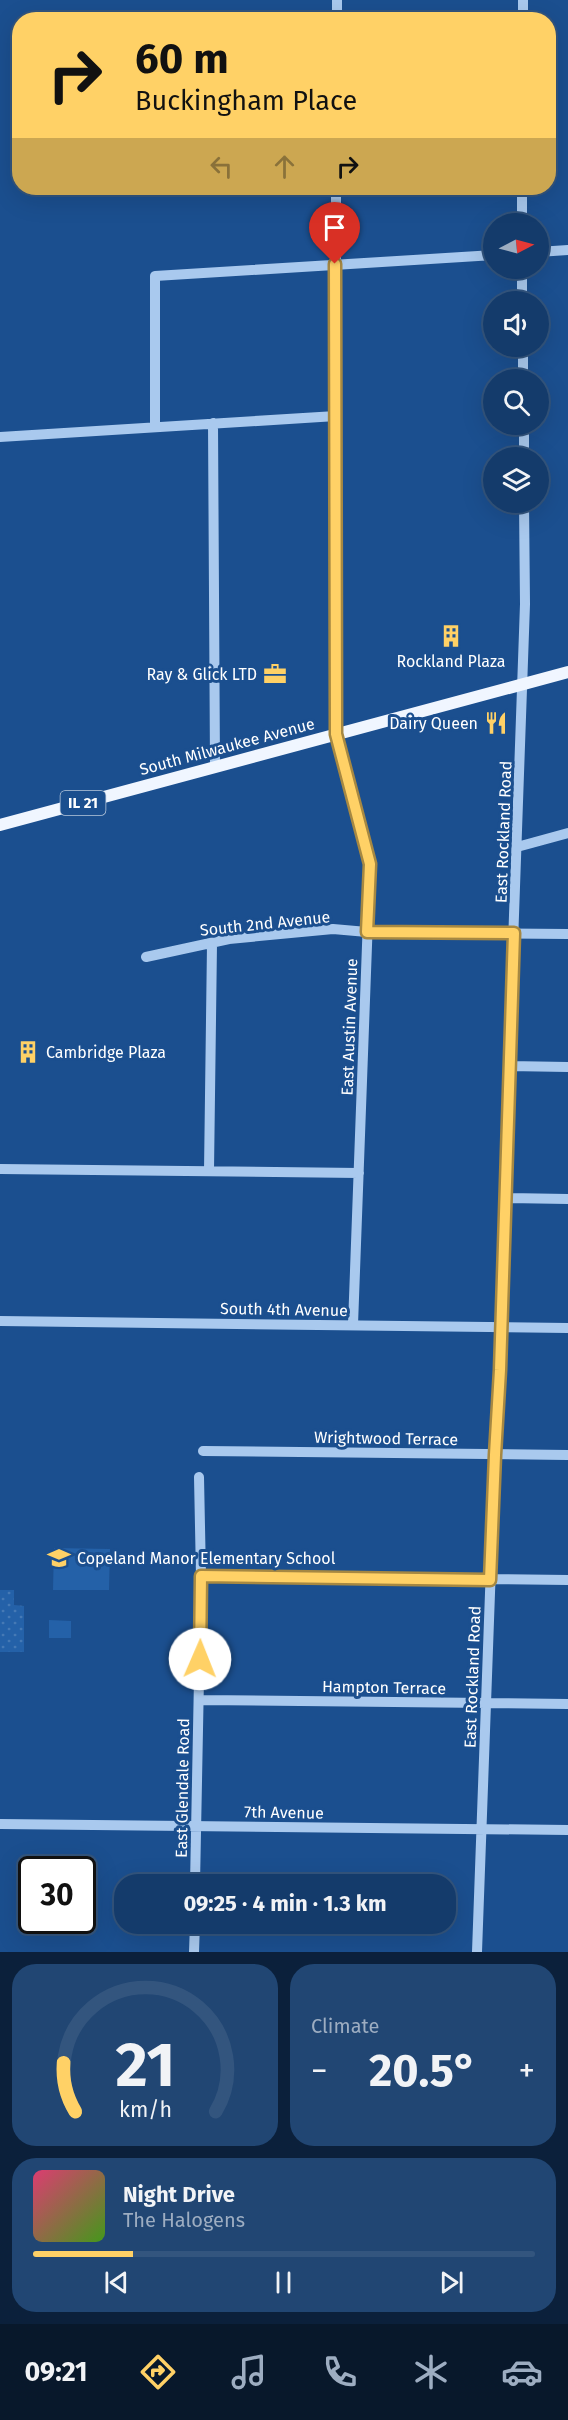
<!DOCTYPE html>
<html lang="en">
<head>
<meta charset="utf-8">
<style>
	body { margin:0; font-family:"Fira Sans",sans-serif; background:#214673; color:#f1f3f6; height:100vh; display:flex; flex-direction:column; font-size:22px; white-space:nowrap }
	* { box-sizing:border-box; margin:0 }
	p { font-size:20px; color:#9dadc1 }
	.icon { flex:none; width:33px; height:33px; fill:none; stroke:currentColor; stroke-width:2; stroke-linecap:round; stroke-linejoin:round }
	.map { position:relative; height:1952px; overflow:hidden }
	.details { display:flex; flex-direction:column; gap:12px; padding:12px; background:#0b203b; flex:1 }
	.details>* { flex:none }
	.banner { position:absolute; left:12px; top:12px; width:544px; height:183px; border-radius:24px; box-shadow:0 6px 24px #0002,0 0 0 2px #33557e; background:#ffd166; color:#111; overflow:hidden }
	.needle { width:39px; rotate:84deg }
	.tools { position:absolute; left:483px; top:213px; display:grid; gap:12px }
	.tools a { display:grid; place-items:center; width:66px; height:66px; border-radius:50%; background:#143b6b; box-shadow:0 6px 24px #0002,0 0 0 2px #33557e; font-size:30px }
	.speed { position:absolute; left:18px; top:1856px; display:flex; gap:12px; font-size:30px; font-weight:700; text-align:center }
	.speed>* { display:grid; place-content:center; width:78px; height:78px; border-radius:50%; background:#143b6b; box-shadow:0 6px 24px #0002,0 0 0 2px #33557e; line-height:1 }
	.speed .limit { border:3px solid #111; border-radius:9px; background:#fff; color:#111 }
	.pin { position:absolute; display:grid; place-items:center; width:51px; height:51px; color:#fff; margin:-62px -26px; border-radius:50% 50% 50% 0; rotate:-45deg; box-shadow:0 0 6px #0007 }
	.pin .icon { rotate:45deg }
	.me { position:absolute; width:66px; margin:-33px; rotate:1deg; stroke-linejoin:round; filter:drop-shadow(0 0 4px #0008) }
	.turn { display:flex; align-items:center; gap:21px; height:126px; padding:0 24px; font-size:27px }
	.turn .icon { width:78px; height:78px; stroke-width:2.5 }
	.turn b { display:block; font-size:42px; line-height:51px }
	.lanes { display:flex; align-items:center; height:57px; padding:0 24px; background:#0003; justify-content:center; gap:30px; direction:ltr }
	.lanes .off { opacity:.35 }
	.big { font-size:45px; font-weight:700; line-height:1.1 }
	.details .card { flex:1; display:flex; flex-direction:column; justify-content:center; gap:9px; min-width:0; padding:0 21px; border-radius:24px; background:#214673 }
	.details .dial { align-items:center; gap:0 }
	.dial svg { height:156px; overflow:visible; fill:none; stroke:#33557e; stroke-width:7; stroke-linecap:round; text-anchor:middle }
	.dial text { fill:#f1f3f6; stroke:none }
	.song { display:flex; align-items:center; gap:18px }
	.cover { width:72px; height:72px; border-radius:9px; background:linear-gradient(135deg,hsl(340 70% 55%),hsl(100 70% 35%)) }
	.played { height:6px; border-radius:3px; background:linear-gradient(90deg,#ffd166 20%,#33557e 20%) }
	.keys { display:flex; justify-content:space-around; direction:ltr }
	.heat { display:flex; justify-content:space-between; align-items:center; font-size:33px; direction:ltr }
	.details .tiles { flex:1; display:grid; gap:12px; grid-template-columns:1fr 1fr }
	.card:last-child { grid-column:span 2 }
	.trip { position:absolute; left:114px; top:1874px; width:342px; height:60px; border-radius:24px; background:#143b6b; box-shadow:0 6px 24px #0002,0 0 0 2px #33557e; font-weight:700; line-height:60px; text-align:center }
	.menu { display:flex; height:96px; justify-content:space-around; align-items:center; background:#08182b; color:#9dadc1 }
	.menu .icon { width:42px; height:42px }
	.menu .on { color:#ffd166 }
	.menu b { font-size:27px; color:#f1f3f6 }
	.map>svg:first-child { display:block }
	.grass { fill:#2461a8 }
	.park { fill:url(#park-dots) }
	.lines { fill:none; stroke-linecap:round; stroke-linejoin:round }
	.minor { stroke:#a9c9ee; stroke-width:10 }
	.major { stroke:#f0f6ff; stroke-width:12 }
	.route-casing { stroke:#a68842; stroke-width:15 }
	.route { stroke:#ffd166; stroke-width:10 }
	.labels { text-anchor:middle; stroke-width:6; stroke-linejoin:round; paint-order:stroke }
	.shield { fill:#1b4f8f; stroke:#bbcadd; stroke-width:1.5 }
	.shield-label { font-size:15px; font-weight:bold; fill:#fff }
	.poi-label { font-size:16px; fill:#fff; stroke:#1b4f8f; text-anchor:end }
	.street-label { font-size:16px; fill:#fff; stroke:#1b4f8f }
</style>
</head>
<body>
<div class="map">
<svg width="568" height="1952" viewBox="0 0 568 1952">
	<defs>
		<pattern id="park-dots" width="8" height="8" patternUnits="userSpaceOnUse" patternTransform="scale(1.5)"><rect width="8" height="8" fill="#2461a8"/><path d="M2 2h.1M6 6h.1" fill="none" stroke="#4579b5" stroke-width="1.8" stroke-linecap="round"/></pattern>
	</defs>
	<rect width="100%" height="100%" fill="#1b4f8f"/>
	<path class="grass" d="M54,1548L110,1549L109,1590H53Z
		M49,1620L71,1621V1638H49Z"/>
	<path class="park" d="M0,1590H14V1605L24,1606V1652H0Z"/>
	<g class="lines">
		<path class="minor" d="M523,0V20
			M337,20V0
			M336,188V733L370,864L353,1325
			M522,224V188
			M538,252L568,250
			M522,268V302
			M523,346V380
			M213,423L215,767
			M524,424V458
			M155,427V276L494,255
			M0,437L336,416
			M517,847L568,833
			M146,957L229,939L333,929L367,932L568,934
			M509,1066L568,1067
			M0,1169L359,1173
			M209,1171L212,944
			M504,1198L568,1199
			M0,1321L568,1328
			M203,1451L568,1455
			M201,1576L568,1580
			M199,1700L568,1704
			M0,1824L568,1830
			M195,1884L201,1576L199,1477
			M194,1952L195,1923
			M477,1952L495,1455L500,1369L504,1198L525,604L524,502"/>
		<path class="major" d="M0,825L568,672"/>
	</g>
	<g class="lines">
		<g class="route-casing">
			<path id="route" d="M200,1659L201,1576L490,1580L495,1455L500,1370L514,933L367,932L370,864L336,734L335,264"/>
		</g>
		<use href="#route" class="route"/>
	</g>
	<defs>
		<g id="building-bare" transform="scale(1.8)"><path d="M-4-6H4V6H1V3H-1V6H-4ZM-2.5-4.3h1.7v1.8h-1.7ZM.8-4.3h1.7v1.8H.8ZM-2.5-1h1.7V.8h-1.7ZM.8-1h1.7V.8H.8Z" fill="#ffd166" stroke="#1b4f8f" stroke-width="2.5" paint-order="stroke"/></g>
		<g id="office-bare" transform="scale(1.8)"><path d="M-6-3h4V-5.5h4V-3h4V5H-6ZM-1-4.5V-3h2v-1.5ZM-6 0V1H6V0Z" fill="#ffd166" stroke="#1b4f8f" stroke-width="2.5" paint-order="stroke"/></g>
		<g id="restaurant-bare" transform="scale(1.8)"><path d="M-5-6h1v4h1v-4h1v4h1v-4h1v5L-1.5 .5V6h-2V.5L-5-1ZM5-6V6H3V1.5H1.5Q1.5-4 5-6Z" fill="#ffd166" stroke="#1b4f8f" stroke-width="2.5" paint-order="stroke"/></g>
		<g id="school-bare" transform="scale(1.8)"><path d="M0-5L7-2L0 1L-7-2ZM-4 1L0 2.5L4 1V4Q0 6-4 4Z" fill="#ffd166" stroke="#1b4f8f" stroke-width="2.5" paint-order="stroke"/></g>
	</defs>
	<g fill-rule="evenodd">
		<use href="#building-bare" x="451" y="636"/>
		<use href="#office-bare" x="275" y="674"/>
		<use href="#restaurant-bare" x="496" y="723"/>
		<use href="#building-bare" x="28" y="1052"/>
		<use href="#school-bare" x="59" y="1558"/>
	</g>
	<g class="labels">
		<rect class="shield" x="60.5" y="791" width="45" height="24" rx="4.5"/>
		<g class="shield-label">
			<text x="83" y="808">IL 21</text>
		</g>
		<g class="poi-label">
			<text x="451" y="667" text-anchor="middle">Rockland Plaza</text>
			<text x="257" y="680">Ray &amp; Glick LTD</text>
			<text x="478" y="729">Dairy Queen</text>
			<text x="46" y="1058" text-anchor="start">Cambridge Plaza</text>
			<text x="77" y="1564" text-anchor="start">Copeland Manor Elementary School</text>
		</g>
		<g class="street-label">
			<text transform="translate(227 746) rotate(-15)" y="6">South Milwaukee Avenue</text>
			<text transform="translate(503 832) rotate(-88)" y="6">East Rockland Road</text>
			<text transform="translate(265 923) rotate(-6)" y="6">South 2nd Avenue</text>
			<text transform="translate(349 1027) rotate(-88)" y="6">East Austin Avenue</text>
			<text transform="translate(284 1309) rotate(1)" y="6">South 4th Avenue</text>
			<text transform="translate(386 1438) rotate(1)" y="6">Wrightwood Terrace</text>
			<text transform="translate(472 1677) rotate(-88)" y="6">East Rockland Road</text>
			<text transform="translate(384 1687) rotate(1)" y="6">Hampton Terrace</text>
			<text transform="translate(182 1788) rotate(-89)" y="6">East Glendale Road</text>
			<text transform="translate(284 1812) rotate(1)" y="6">7th Avenue</text>
		</g>
	</g>
</svg>
<div class="tools">
<a><svg class="needle" viewBox="-14 -14 28 28"><path d="M0-13l5 13h-10z" fill="#e53935"/><path d="M0 13l5-13h-10z" fill="#9dadc1"/></svg></a>
<a><svg class="icon" aria-label="sound" viewBox="0 0 24 24"><path d="M4 9h4l5-4v14l-5-4H4zM17 9q2 3 0 6"/></svg></a>
<a><svg class="icon" aria-label="search" viewBox="0 0 24 24"><circle cx="10" cy="10" r="6"/><path d="M15 15l6 6"/></svg></a>
<a><svg class="icon" aria-label="layers" viewBox="0 0 24 24"><path d="M12 4l9 5-9 5-9-5zM3 14l9 5 9-5"/></svg></a>
</div>
<div class="speed"><div class="limit">30</div></div>
<div class="pin" style="left:335px;top:264px;background:#d93025"><svg class="icon" aria-label="arrive" viewBox="0 0 24 24"><path d="M6 21V4h12l-3 4 3 4H6"/></svg></div>
<svg class="me" style="left:200px;top:1659px" viewBox="-20 -20 40 40"><circle r="19" fill="#fff"/><path d="M0-13L10 11 0 6-10 11z" fill="#ffd166"/></svg>
<div class="trip">09:25 · 4 min · 1.3 km</div>
<div class="banner">
<div class="turn"><svg class="icon" aria-label="right" viewBox="0 0 24 24"><path d="M7 20v-9h11M14 6l5 5-5 5"/></svg><div><b>60 m</b>Buckingham Place</div></div>
<div class="lanes"><svg class="icon off" aria-label="left" viewBox="0 0 24 24"><path d="M17 20v-9H6M10 6l-5 5 5 5"/></svg><svg class="icon off" aria-label="ahead" viewBox="0 0 24 24"><path d="M12 20V5M6 11l6-6 6 6"/></svg><svg class="icon" aria-label="right" viewBox="0 0 24 24"><path d="M7 20v-9h11M14 6l5 5-5 5"/></svg></div>
</div>
</div>
<section class="details">
<div class="tiles">
<div class="card dial"><svg viewBox="0 0 100 80">
<path d="M14 69A42 42 0 1 1 86 69"/>
<path d="M14 69A42 42 0 0 1 8 44" stroke="#ffd166"/>
<text x="50" y="56" font-size="32" font-weight="700">21</text>
<text x="50" y="72" font-size="11">km/h</text>
</svg></div>
<div class="card"><p>Climate</p>
<div class="heat"><a>−</a><b class="big">20.5°</b><a>+</a></div>
</div>
<div class="card">
<div class="song"><i class="cover"></i><div><b>Night Drive</b><p>The Halogens</p></div></div>
<div class="played"></div>
<div class="keys"><svg class="icon" aria-label="previous" viewBox="0 0 24 24"><path d="M18 5L8 12l10 7zM5 5v14"/></svg><svg class="icon" aria-label="pause" viewBox="0 0 24 24"><path d="M8 5v14M16 5v14"/></svg><svg class="icon" aria-label="next" viewBox="0 0 24 24"><path d="M6 5l10 7-10 7zM19 5v14"/></svg></div>
</div>
</div>
</section>
<nav class="menu">
<b>09:21</b>
<svg class="icon on" aria-label="directions" viewBox="0 0 24 24"><path d="M12 3l9 9-9 9-9-9zM9 14v-3h6M13 9l2 2-2 2"/></svg>
<svg class="icon" aria-label="music" viewBox="0 0 24 24"><path d="M9 18V5l10-2v13"/><circle cx="6" cy="18" r="3"/><circle cx="16" cy="16" r="3"/></svg>
<svg class="icon" aria-label="phone" viewBox="0 0 24 24"><path d="M5 4h4l2 5-3 2q2 4 5 5l2-3 5 2v4C11 20 4 13 5 4z"/></svg>
<svg class="icon" aria-label="climate" viewBox="0 0 24 24"><path d="M12 3v18M4 7l16 10M4 17L20 7"/></svg>
<svg class="icon" aria-label="car" viewBox="0 0 24 24"><path d="M5 17H2v-5l4-1 3-4h7l3 4 3 1v5h-3M9 17h6M6 11h13"/><circle cx="7" cy="17" r="2"/><circle cx="17" cy="17" r="2"/></svg>
</nav>
</body>
</html>
